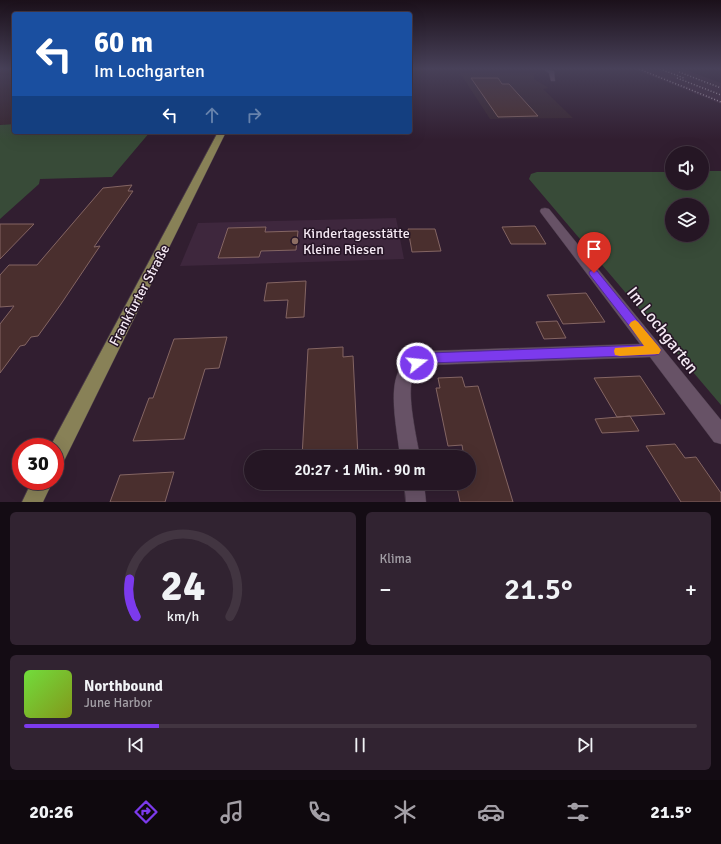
<!DOCTYPE html>
<html lang="de">
<head>
<meta charset="utf-8">
<style>
	body { margin:0; font-family:Signika,sans-serif; background:#312331; color:#f1f3f6; height:100vh; display:flex; flex-direction:column; font-size:15px; white-space:nowrap }
	* { box-sizing:border-box; margin:0 }
	p { font-size:13px; color:#a39fa6 }
	.icon { flex:none; width:22px; height:22px; fill:none; stroke:currentColor; stroke-width:2; stroke-linecap:round; stroke-linejoin:round }
	.map { position:relative; height:502px; overflow:hidden }
	.drawer { display:flex; flex-direction:column; gap:10px; padding:10px; background:#140c14; flex:1 }
	.drawer>* { flex:none }
	.top-card { position:absolute; left:12px; top:12px; width:400px; height:122px; border-radius:4px; box-shadow:0 4px 16px #0002,0 0 0 1px #423541; background:#1a4fa0; color:#fff; overflow:hidden }
	.tools { position:absolute; left:665px; top:146px; display:grid; gap:8px }
	.tools a { display:grid; place-items:center; width:44px; height:44px; border-radius:50%; background:#251624; box-shadow:0 4px 16px #0002,0 0 0 1px #423541; font-size:20px }
	.speed { position:absolute; left:12px; top:438px; display:flex; gap:8px; font-size:20px; font-weight:700; text-align:center }
	.speed>* { display:grid; place-content:center; width:52px; height:52px; border-radius:50%; background:#251624; box-shadow:0 4px 16px #0002,0 0 0 1px #423541; line-height:1 }
	.speed .limit { border:6px solid #d22; background:#fff; color:#111 }
	.pin { position:absolute; display:grid; place-items:center; width:34px; height:34px; color:#fff; margin:-41px -17px; border-radius:50% 50% 50% 0; rotate:-45deg; box-shadow:0 0 4px #0007 }
	.pin .icon { rotate:45deg }
	.me { position:absolute; width:44px; margin:-22px; rotate:74deg; stroke-linejoin:round; filter:drop-shadow(0 0 3px #0008) }
	.turn { display:flex; align-items:center; gap:14px; height:84px; padding:0 16px; font-size:18px }
	.turn .icon { width:52px; height:52px; stroke-width:2.5 }
	.turn b { display:block; font-size:28px; line-height:34px }
	.lanes { display:flex; align-items:center; height:38px; padding:0 16px; background:#0003; justify-content:center; gap:20px; direction:ltr }
	.lanes .off { opacity:.35 }
	.big { font-size:30px; font-weight:600; line-height:1.1 }
	.drawer .card { flex:1; display:flex; flex-direction:column; justify-content:center; gap:6px; min-width:0; padding:0 14px; border-radius:6px; background:#312331 }
	.drawer .dial { align-items:center; gap:0 }
	.dial svg { height:104px; overflow:visible; fill:none; stroke:#423541; stroke-width:7; stroke-linecap:round; text-anchor:middle }
	.dial text { fill:#f1f3f6; stroke:none }
	.song { display:flex; align-items:center; gap:12px }
	.cover { width:48px; height:48px; border-radius:6px; background:linear-gradient(135deg,hsl(100 70% 55%),hsl(70 70% 35%)) }
	.played { height:4px; border-radius:2px; background:linear-gradient(90deg,#7c3aed 20%,#423541 20%) }
	.keys { display:flex; justify-content:space-around; direction:ltr }
	.heat { display:flex; justify-content:space-between; align-items:center; font-size:22px; direction:ltr }
	.drawer .tiles { flex:1; display:grid; gap:10px; grid-template-columns:1fr 1fr }
	.card:last-child { grid-column:span 2 }
	.trip { position:absolute; left:244px; top:450px; width:232px; height:40px; border-radius:20px; background:#251624; box-shadow:0 4px 16px #0002,0 0 0 1px #423541; font-weight:600; line-height:40px; text-align:center }
	.tab-bar { display:flex; height:64px; justify-content:space-around; align-items:center; background:#0f090e; color:#a39fa6 }
	.tab-bar .icon { width:28px; height:28px }
	.tab-bar .selected { color:#7c3aed }
	.tab-bar b { font-size:18px; color:#f1f3f6 }
	.map>svg:first-child { display:block }
	.commercial { fill:#382731 }
	.built { fill:#3e273d }
	.green { fill:#384b38; fill-rule:evenodd }
	.building { fill:#4a2f2e; stroke:#846563 }
	.lines { fill:none; stroke-linecap:round; stroke-linejoin:round }
	.street-casing { stroke:#483948; stroke-width:1 }
	.primary-casing { stroke:#483948; stroke-width:1 }
	.street { fill:#675266; fill-rule:evenodd }
	.primary { fill:#888157; fill-rule:evenodd }
	.rail { stroke:#cdbfcc; stroke-width:1.5; stroke-dasharray:1 2; stroke-linecap:butt }
	.route { fill:#7c3aed; stroke:#51269a }
	.slow { fill:#f59e0b }
	.education-dot { fill:#8d6e63; stroke:#261526; stroke-width:1.5 }
	.labels { text-anchor:middle; stroke-width:3; stroke-linejoin:round; paint-order:stroke }
	.poi-label { font-size:14px; fill:#f4e8f3; stroke:#261526; text-anchor:start }
	.street-label { font-size:14px; fill:#f4e8f3; stroke:#261526 }
	.near-street-label { font-size:17px; fill:#f4e8f3; stroke:#261526 }
</style>
</head>
<body>
<div class="map">
<svg width="721" height="502" viewBox="0 0 721 502">
	<rect width="100%" height="100%" fill="#311e30"/>
	<path class="commercial" d="M0,69H14V124L0,125Z
		M460,73H536L534,76V79L549,88L543,89L573,118L490,119Z"/>
	<path class="built" d="M634,69H683L721,83V104Z
		M396,218L404,259L180,266L198,223Z"/>
	<path class="green" d="M14,124V132H150L112,177L40,179L39,184L0,219V125Z
		M702,171H721V405L529,179L531,174L537,172H672V183H702ZM672,205H702V235H672Z"/>
	<path class="building" d="M471,78H498L502,84H509L538,116L498,117Z
		M132,185L128,191H133L94,247L100,246L61,304L38,336L31,337L25,345L20,346L0,373V324L14,306L0,307V275L9,265H37L103,188Z
		M0,224H34L0,259Z
		M531,226H535L546,244H511L502,227Z
		M266,227L265,232L298,231L296,250L261,251L259,257L218,258L228,228Z
		M408,229H435L441,251L412,252Z
		M306,281L304,317L286,318L288,300L264,301L267,283Z
		M586,293L605,322L563,324L547,295Z
		M557,321L566,338L544,339L536,322Z
		M227,337L219,368L205,369L184,439L133,441L149,398H153L174,339Z
		M343,347V357L353,356L358,457H302L308,349Z
		M640,376L665,414L617,417L594,378Z
		M462,377L465,387L478,386L513,502H460L456,483H470L469,457H464L462,445L448,446L436,388H440L438,378Z
		M630,416L639,431L602,433L595,419Z
		M675,444L685,458L696,457L721,493V502H681L646,446Z
		M174,472L165,502H110L120,475Z
		M300,483H358L359,487L300,490Z"/>
	<g class="lines">
		<g class="street-casing">
			<path id="street" d="M543,69L554,71L555,81H551L549,73Z
				M545,208L549,209L721,420V444L714,442L650,357L430,365C424,367 416,371 413,377C406,393 417,439 420,457H400C398,433 386,385 402,366C409,358 420,355 429,351L640,344L541,213L540,211L541,209Z
				M404,483H424L426,502H406Z"/>
		</g>
		<g class="primary-casing">
			<path id="primary" d="M218,132H226L62,465L55,468V447H50Z
				M32,481H53L43,502H22Z"/>
		</g>
		<use href="#street" class="street"/>
		<use href="#primary" class="primary"/>
		<path class="rail" d="M639,69L721,102
			M660,69L684,78
			M679,72L721,88
			M677,78L721,95"/>
	</g>
	<linearGradient id="sky" x2="0" y2="1"><stop stop-color="#1b101a"/><stop offset="0.49" stop-color="#484159"/><stop offset="1" stop-color="#484159" stop-opacity="0"/></linearGradient>
	<rect width="721" height="140" fill="url(#sky)"/>
	<path class="route" d="M594,270L597,271L659,347L661,350L659,354L655,355L430,363L417,368L412,367L411,363L412,359L429,353L644,345L590,275L589,273L590,271Z"/>
	<path class="slow" d="M635,320L638,322L659,347L661,350L659,354L620,356L615,355L614,351L615,348L644,346L629,325L631,322Z"/>
	<circle class="education-dot" cx="295" cy="241" r="4"/>
	<g class="labels">
		<g class="poi-label">
			<text x="303" y="238">Kindertagesstätte<tspan x="303" dy="16">Kleine Riesen</tspan></text>
		</g>
		<g class="street-label">
			<text transform="translate(139 295) rotate(-62)" y="5">Frankfurter Straße</text>
		</g>
		<g class="near-street-label">
			<text transform="translate(663 330) rotate(52)" y="6">Im Lochgarten</text>
		</g>
	</g>
</svg>
<div class="tools">
<a><svg class="icon" aria-label="sound" viewBox="0 0 24 24"><path d="M4 9h4l5-4v14l-5-4H4zM17 9q2 3 0 6"/></svg></a>
<a><svg class="icon" aria-label="layers" viewBox="0 0 24 24"><path d="M12 4l9 5-9 5-9-5zM3 14l9 5 9-5"/></svg></a>
</div>
<div class="speed"><div class="limit">30</div></div>
<div class="pin" style="left:594px;top:273px;background:#d93025"><svg class="icon" aria-label="arrive" viewBox="0 0 24 24"><path d="M6 21V4h12l-3 4 3 4H6"/></svg></div>
<svg class="me" style="left:417px;top:363px" viewBox="-20 -20 40 40"><circle r="17" fill="#7c3aed" stroke="#fff" stroke-width="3"/><path d="M0-11L8 9 0 5-8 9z" fill="#fff"/></svg>
<div class="trip">20:27 · 1 Min. · 90 m</div>
<div class="top-card">
<div class="turn"><svg class="icon" aria-label="left" viewBox="0 0 24 24"><path d="M17 20v-9H6M10 6l-5 5 5 5"/></svg><div><b>60 m</b>Im Lochgarten</div></div>
<div class="lanes"><svg class="icon" aria-label="left" viewBox="0 0 24 24"><path d="M17 20v-9H6M10 6l-5 5 5 5"/></svg><svg class="icon off" aria-label="ahead" viewBox="0 0 24 24"><path d="M12 20V5M6 11l6-6 6 6"/></svg><svg class="icon off" aria-label="right" viewBox="0 0 24 24"><path d="M7 20v-9h11M14 6l5 5-5 5"/></svg></div>
</div>
</div>
<section class="drawer">
<div class="tiles">
<div class="card dial"><svg viewBox="0 0 100 80">
<path d="M14 69A42 42 0 1 1 86 69"/>
<path d="M14 69A42 42 0 0 1 9 40" stroke="#7c3aed"/>
<text x="50" y="56" font-size="32" font-weight="700">24</text>
<text x="50" y="72" font-size="11">km/h</text>
</svg></div>
<div class="card"><p>Klima</p>
<div class="heat"><a>−</a><b class="big">21.5°</b><a>+</a></div>
</div>
<div class="card">
<div class="song"><i class="cover"></i><div><b>Northbound</b><p>June Harbor</p></div></div>
<div class="played"></div>
<div class="keys"><svg class="icon" aria-label="previous" viewBox="0 0 24 24"><path d="M18 5L8 12l10 7zM5 5v14"/></svg><svg class="icon" aria-label="pause" viewBox="0 0 24 24"><path d="M8 5v14M16 5v14"/></svg><svg class="icon" aria-label="next" viewBox="0 0 24 24"><path d="M6 5l10 7-10 7zM19 5v14"/></svg></div>
</div>
</div>
</section>
<nav class="tab-bar">
<b>20:26</b>
<svg class="icon selected" aria-label="directions" viewBox="0 0 24 24"><path d="M12 3l9 9-9 9-9-9zM9 14v-3h6M13 9l2 2-2 2"/></svg>
<svg class="icon" aria-label="music" viewBox="0 0 24 24"><path d="M9 18V5l10-2v13"/><circle cx="6" cy="18" r="3"/><circle cx="16" cy="16" r="3"/></svg>
<svg class="icon" aria-label="phone" viewBox="0 0 24 24"><path d="M5 4h4l2 5-3 2q2 4 5 5l2-3 5 2v4C11 20 4 13 5 4z"/></svg>
<svg class="icon" aria-label="climate" viewBox="0 0 24 24"><path d="M12 3v18M4 7l16 10M4 17L20 7"/></svg>
<svg class="icon" aria-label="car" viewBox="0 0 24 24"><path d="M5 17H2v-5l4-1 3-4h7l3 4 3 1v5h-3M9 17h6M6 11h13"/><circle cx="7" cy="17" r="2"/><circle cx="17" cy="17" r="2"/></svg>
<svg class="icon" aria-label="filters" viewBox="0 0 24 24"><path d="M4 7h16M4 17h16"/><circle cx="9" cy="7" r="2"/><circle cx="15" cy="17" r="2"/></svg>
<b>21.5°</b>
</nav>
</body>
</html>
